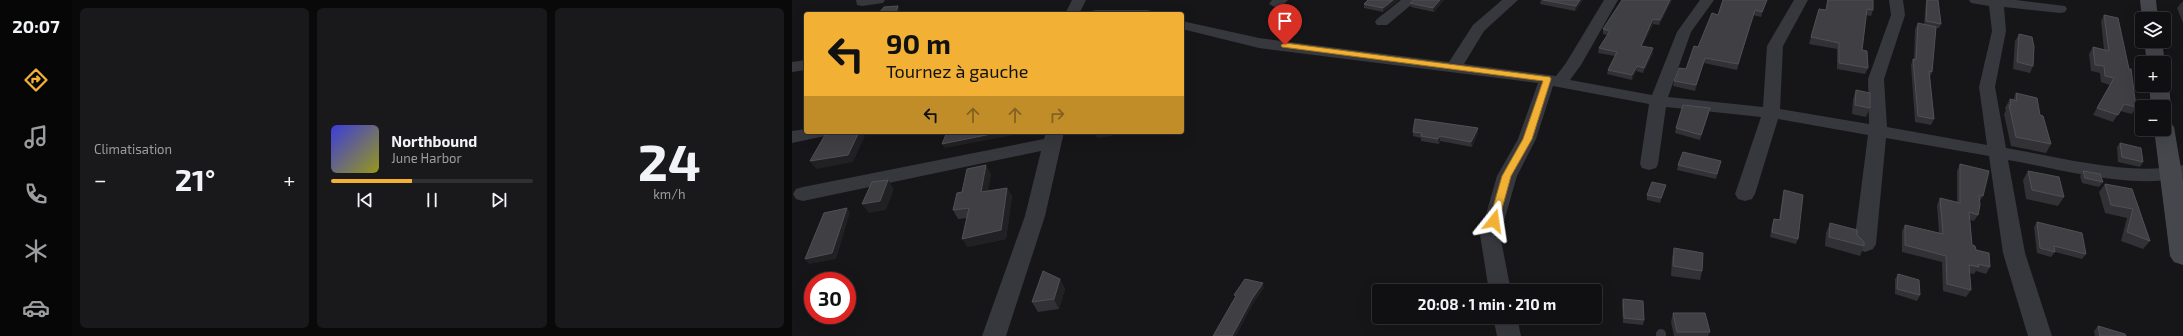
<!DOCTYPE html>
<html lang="fr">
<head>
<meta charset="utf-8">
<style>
	body { margin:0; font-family:"Exo 2",sans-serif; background:#19191b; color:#f1f3f6; height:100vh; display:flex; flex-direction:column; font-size:15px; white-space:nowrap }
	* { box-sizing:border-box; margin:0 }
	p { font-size:13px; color:#9c9d9f }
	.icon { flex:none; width:22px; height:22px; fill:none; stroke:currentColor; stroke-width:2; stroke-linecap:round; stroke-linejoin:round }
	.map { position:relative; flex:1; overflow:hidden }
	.sheet { display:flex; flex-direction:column; gap:8px; padding:8px; background:#09090a; width:720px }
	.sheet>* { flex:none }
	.top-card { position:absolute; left:12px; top:12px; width:380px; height:122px; border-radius:4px; box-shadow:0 4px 16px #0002,0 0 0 1px #303032; background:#f2b134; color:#111; overflow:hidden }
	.buttons { position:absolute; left:1343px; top:12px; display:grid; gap:8px }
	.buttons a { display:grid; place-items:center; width:36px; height:36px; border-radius:4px; background:#101012; box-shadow:0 4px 16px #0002,0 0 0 1px #303032; font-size:20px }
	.speed { position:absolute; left:12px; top:272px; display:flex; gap:8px; font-size:20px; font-weight:700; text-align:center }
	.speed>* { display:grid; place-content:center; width:52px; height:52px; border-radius:50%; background:#101012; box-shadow:0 4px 16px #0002,0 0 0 1px #303032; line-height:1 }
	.speed .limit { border:6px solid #d22; background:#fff; color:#111 }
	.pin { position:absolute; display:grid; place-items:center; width:34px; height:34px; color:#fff; margin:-41px -17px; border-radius:50% 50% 50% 0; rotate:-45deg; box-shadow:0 0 4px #0007 }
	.pin .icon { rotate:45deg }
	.me { position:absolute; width:44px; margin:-22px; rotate:15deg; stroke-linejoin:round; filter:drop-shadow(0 0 3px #0008) }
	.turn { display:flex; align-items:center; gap:14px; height:84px; padding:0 16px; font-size:18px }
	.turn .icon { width:52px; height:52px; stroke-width:2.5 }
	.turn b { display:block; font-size:28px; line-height:34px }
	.lanes { display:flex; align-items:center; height:38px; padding:0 16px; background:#0003; justify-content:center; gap:20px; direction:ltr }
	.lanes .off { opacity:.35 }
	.big { font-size:30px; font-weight:700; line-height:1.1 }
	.sheet .widget { flex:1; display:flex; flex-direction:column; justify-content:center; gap:6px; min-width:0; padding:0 14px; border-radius:6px; background:#19191b }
	.sheet .dial { align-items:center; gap:0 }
	.dial b { font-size:52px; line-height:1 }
	.song { display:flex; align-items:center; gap:12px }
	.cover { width:48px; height:48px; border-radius:6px; background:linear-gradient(135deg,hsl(240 70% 55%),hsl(60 70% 35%)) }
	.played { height:4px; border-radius:2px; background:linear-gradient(90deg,#f2b134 40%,#303032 40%) }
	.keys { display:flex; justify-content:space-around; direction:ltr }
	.heat { display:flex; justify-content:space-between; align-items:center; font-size:22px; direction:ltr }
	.sheet .tiles { flex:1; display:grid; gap:8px; grid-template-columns:repeat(3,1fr) }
	.trip { position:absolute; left:580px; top:284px; width:230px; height:40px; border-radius:4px; background:#101012; box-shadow:0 4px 16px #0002,0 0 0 1px #303032; font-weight:700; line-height:40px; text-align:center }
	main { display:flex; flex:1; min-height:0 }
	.tabs { display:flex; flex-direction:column; width:72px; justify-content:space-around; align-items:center; background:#060607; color:#9c9d9f }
	.tabs .icon { width:28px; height:28px }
	.tabs .current { color:#f2b134 }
	.tabs b { font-size:18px; color:#f1f3f6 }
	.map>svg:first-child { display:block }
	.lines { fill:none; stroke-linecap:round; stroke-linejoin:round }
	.lane { stroke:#37383d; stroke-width:10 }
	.street { fill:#37383d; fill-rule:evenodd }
	.secondary { fill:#45474d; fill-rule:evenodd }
	.wall { fill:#323236 }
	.shaded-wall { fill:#212124 }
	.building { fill:#3f3f44; stroke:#4f5156 }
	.route { fill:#f2b134; stroke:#9d7322 }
</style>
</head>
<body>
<main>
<nav class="tabs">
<b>20:07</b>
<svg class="icon current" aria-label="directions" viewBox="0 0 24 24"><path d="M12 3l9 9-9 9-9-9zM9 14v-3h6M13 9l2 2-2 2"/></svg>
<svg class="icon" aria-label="music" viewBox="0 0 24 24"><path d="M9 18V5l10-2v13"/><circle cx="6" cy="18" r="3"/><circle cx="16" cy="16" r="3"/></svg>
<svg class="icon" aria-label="phone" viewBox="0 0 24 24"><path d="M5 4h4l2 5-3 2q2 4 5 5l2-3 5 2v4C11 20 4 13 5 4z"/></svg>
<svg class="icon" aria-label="climate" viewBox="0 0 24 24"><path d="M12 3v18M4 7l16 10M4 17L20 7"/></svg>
<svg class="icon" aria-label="car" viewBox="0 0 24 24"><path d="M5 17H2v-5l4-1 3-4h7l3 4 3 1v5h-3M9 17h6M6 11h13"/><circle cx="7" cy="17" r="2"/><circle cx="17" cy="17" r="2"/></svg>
</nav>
<section class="sheet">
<div class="tiles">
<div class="widget"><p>Climatisation</p>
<div class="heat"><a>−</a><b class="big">21°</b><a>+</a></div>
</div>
<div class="widget">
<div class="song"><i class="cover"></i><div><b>Northbound</b><p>June Harbor</p></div></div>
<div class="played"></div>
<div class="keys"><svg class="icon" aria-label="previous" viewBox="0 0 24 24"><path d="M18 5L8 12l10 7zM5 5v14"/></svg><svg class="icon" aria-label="pause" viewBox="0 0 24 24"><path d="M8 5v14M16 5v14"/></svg><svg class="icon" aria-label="next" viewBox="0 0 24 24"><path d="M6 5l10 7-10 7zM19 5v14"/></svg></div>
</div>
<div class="widget dial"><b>24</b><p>km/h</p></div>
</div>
</section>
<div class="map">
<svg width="1391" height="336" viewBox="0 0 1391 336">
	<rect width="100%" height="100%" fill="#161618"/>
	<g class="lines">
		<path class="lane" d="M869,334V336"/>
		<path class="street" d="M64,0H93L91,3L70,6L65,5Z
			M280,0H294L287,14H273Z
			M480,0H496L489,7L484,8L477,4Z
			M609,0H625L595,25H585L583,22L585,19Z
			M710,0H726L692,31L672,64L764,76L774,63L812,0H826L789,65L778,80L860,95L885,32L908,0H922L899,32L876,97L971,107L975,46L1002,0H1016L991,46L988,109L1077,124L1076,79L1099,15L1097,0H1111L1113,15L1092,79L1095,127L1195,145L1187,87L1200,31L1197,6L1179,3L1177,0H1224L1273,6L1275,9L1273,12L1268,13L1212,7L1214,31L1203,87L1214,148C1267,157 1339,177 1391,165V177C1338,190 1269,169 1216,160L1233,253L1260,336H1236L1211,253L1197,156L1094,138L1084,244L1081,249L1073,252L1065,249L1062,244L1076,135L986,119L963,194L960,199L953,201L946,199L943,194L969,117L874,107L866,164L864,168L857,170L850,168L848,164L857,104L761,86L744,139L725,176L708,235L719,291H697L688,235L705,176L726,139L746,83L467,48L390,29V21L467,38L657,62L681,25Z
			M304,10H355L360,11L362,14H297L299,11Z
			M14,60V70L0,72V62Z
			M14,129V132H36L33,136L0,143V131Z
			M254,132H272L253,216L214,336H190L233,216L249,151L11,201L4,199L1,194L4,189L11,187L252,139Z
			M701,317H725L729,336H705Z"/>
		<path class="secondary" d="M1348,0H1364L1366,19L1350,20Z
			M1352,41H1370L1373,63L1372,65V63H1355Z
			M1372,80L1377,85L1379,107L1376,111L1372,112V107H1359L1357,85H1372Z
			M1372,121L1379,123L1382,127L1391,180V265L1382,262L1378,256L1362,129H1372Z"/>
	</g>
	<path class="wall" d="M607,0L591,12L572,8V4Z
		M622,0H652L642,12L619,7L618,3Z
		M749,0H791L783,11L748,4Z
		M830,0H880L867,25L861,24L850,46L861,53L851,73L844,71L840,80L815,74L816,70L823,56L806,53L807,48L815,35L811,34V29Z
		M975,0L969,17L961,15L945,70L912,63L903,91L881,86L882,81L894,69L906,47L926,15Z
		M1035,0H1081V10L1079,16L1074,15L1070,50L1076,68L1073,74L1045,69V49L1017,44L1027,9L1034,10Z
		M1134,0H1146L1149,24L1147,28H1144L1140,72L1138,77L1142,119L1139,125L1123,122L1119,65L1121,59H1122L1123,29L1126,23L1132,25Z
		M1390,2H1391V23L1385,8Z
		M1312,15L1344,107L1340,114L1328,111L1321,122L1301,115L1318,85L1309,82L1308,73L1299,71L1297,54L1301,47L1312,50L1309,21Z
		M1227,34L1241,66L1238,73L1221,69L1223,41Z
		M1064,90L1078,108L1074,117L1060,114L1061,99Z
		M1224,93L1248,115L1259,144L1254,153L1219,146L1212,114L1214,110L1213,108L1218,99L1221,100Z
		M917,113L908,140L883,133L884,128Z
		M686,128V132L680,147L648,141L647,144L629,141V138L621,136V132Z
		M1328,143L1351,162L1348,167L1326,162L1325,147Z
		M929,161L924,179L885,170L886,165Z
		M1168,164L1191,196L1188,201L1186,215L1182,221L1178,220L1180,245L1198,267L1194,274L1184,271L1182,274L1177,273L1179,290L1174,297L1151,291L1150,262L1110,252V231L1113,225L1147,233L1145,205L1148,198L1165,202V171Z
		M1236,171L1272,197L1266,206L1234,199L1231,180Z
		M1291,171L1311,182L1307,187L1290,183L1288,176Z
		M199,174L195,191L215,188L220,196L214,239L175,247V218L166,219L161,210L170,192Z
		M1313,184L1340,189L1358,241L1351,249L1329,241L1335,218L1313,213L1307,192Z
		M874,185L868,203L855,200V195Z
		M992,190L1006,239L1004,244L978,237L980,224L982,219L987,220L991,195Z
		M1245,222L1294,254L1290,259L1263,252L1259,257L1245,253L1242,227Z
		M1038,223L1065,235L1072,246L1068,256L1033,246L1034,233Z
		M882,248L910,271L908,280L879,276L880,258Z
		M1106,274L1128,295L1125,301L1103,294V279Z
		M268,279L273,289L267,309L246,312L240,302Z
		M831,299L852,320L851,325L831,323L830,304Z
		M881,313L918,332L916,336H882L879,322Z
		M1306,326L1334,336H1303L1302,331Z"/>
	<path class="shaded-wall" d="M601,0H607L591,12V8Z
		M648,0H652L642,12L641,8Z
		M788,0H791L783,11L784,6Z
		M878,0H880L867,25L868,20Z
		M975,0V1L969,17L970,12Z
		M106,6L108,11L107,14H103Z
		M861,19V24L848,50L849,46Z
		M861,48V53L851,73L852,68Z
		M913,58L912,63L903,91L904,85Z
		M845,66L844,71L840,80V75Z
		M918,108L917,113L908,140L909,135Z
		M686,128V132L680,147L679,142Z
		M61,132H70L73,136L61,162L24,169L18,161Z
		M209,132H222V135L153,148L150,144Z
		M312,132H320V136L305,138L303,133Z
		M648,136V141L647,144L646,139Z
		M194,165L199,174L194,201L189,192Z
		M96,180L102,189L94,210L77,213L70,204Z
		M215,188L220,196L214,239L175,247L170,239Z
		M55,208L58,213L44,259L17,264L13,259Z
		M268,279L273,289L267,309L262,299Z
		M471,283L472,288L461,304L444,336H440L460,299Z"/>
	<path class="building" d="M576,0H601L591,8L572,4Z
		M622,0H648L641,8L618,3Z
		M751,0H788L784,6Z
		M830,0H878L868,20L861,19L849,46L861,48L852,68L845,66L840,75L816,70L825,52L807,48L818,31L811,29Z
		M931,0H975L970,12L963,10L946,64L913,58L904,85L882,81L887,68L894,69L902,46L906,47L920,13L926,15Z
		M1036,0H1081V10L1075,9L1070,50L1075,51L1076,68L1047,63V43L1019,37L1027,9L1034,10Z
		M1135,0H1146L1149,24L1134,21Z
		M106,6L103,14H86L92,7Z
		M1312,15L1326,18L1337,69H1339L1344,107L1332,104L1326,115L1305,108L1322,78L1313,76L1312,66L1303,65L1301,47L1317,51Z
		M1126,23L1144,27L1140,72L1137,71L1142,119L1126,116L1121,59L1124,60Z
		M1227,34L1240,37L1242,47L1241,66L1225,62Z
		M1064,90L1078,93V108L1063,105Z
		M1224,93L1245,98L1248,115L1251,116L1259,144L1224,137L1217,105H1219L1218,99L1225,101Z
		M891,105L918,108L909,135L884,128Z
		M623,119L686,128L679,142L648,136L646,139L629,136L630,133L621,132Z
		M44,132H67L56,155L18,161L33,135L43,134Z
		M155,132H209L150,144Z
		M303,132H312L303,133Z
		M1328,143L1349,148L1351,162L1330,157Z
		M891,152L929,161L925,174L886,165Z
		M1168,164L1197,171L1191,196L1187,195L1188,205L1186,215L1177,212L1180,245L1183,246L1184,250L1197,253L1198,267L1186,264L1187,267L1177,265L1179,290L1155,284L1154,256L1113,245V225L1151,234L1148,198L1168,203Z
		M194,165L189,192L215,188L209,230L170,239L177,208L161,210L165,193L170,192L175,169Z
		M1236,171L1267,177L1272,197L1240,190Z
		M1291,171L1308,174L1311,182L1293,178Z
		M96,180L88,201L70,204L80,182Z
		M860,182L874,185L869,198L855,195Z
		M1313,184L1340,189L1358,241L1335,232L1341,209L1319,205Z
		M992,190L1011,195L1006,239L980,232L982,219L988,220Z
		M55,208L40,253L13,259L32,213Z
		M1245,222L1290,233L1294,254L1262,246L1263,252L1248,248Z
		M1038,223L1065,230V235L1072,242V246L1037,237Z
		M882,248L911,253L910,271L881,266Z
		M251,271L268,279L262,299L240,302Z
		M1106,274L1127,280L1128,295L1105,289Z
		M453,279L471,283L460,299L440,336H421L444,296L442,295Z
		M831,299L851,301L852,320L832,318Z
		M881,313H913L918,332H885Z
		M1306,326L1333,334L1334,336H1308Z"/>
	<path class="route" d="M493,43L758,77L759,79L740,139L719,176L706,223L702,224L697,221L710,176L731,139L751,81L490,47L489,45Z"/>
</svg>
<div class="buttons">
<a><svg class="icon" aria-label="layers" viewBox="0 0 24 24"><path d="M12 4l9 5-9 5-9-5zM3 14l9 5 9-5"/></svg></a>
<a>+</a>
<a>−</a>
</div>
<div class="speed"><div class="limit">30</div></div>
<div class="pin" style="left:493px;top:45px;background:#d93025"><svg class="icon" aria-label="arrive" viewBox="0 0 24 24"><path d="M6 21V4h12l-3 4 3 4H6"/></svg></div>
<svg class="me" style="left:702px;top:221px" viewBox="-20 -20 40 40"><path d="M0-17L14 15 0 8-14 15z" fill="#f2b134" stroke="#fff" stroke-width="4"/></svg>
<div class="trip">20:08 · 1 min · 210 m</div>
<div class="top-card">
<div class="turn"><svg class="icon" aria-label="left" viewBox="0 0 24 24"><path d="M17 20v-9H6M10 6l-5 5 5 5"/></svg><div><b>90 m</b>Tournez à gauche</div></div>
<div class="lanes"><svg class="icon" aria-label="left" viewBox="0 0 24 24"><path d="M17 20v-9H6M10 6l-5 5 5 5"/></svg><svg class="icon off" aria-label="ahead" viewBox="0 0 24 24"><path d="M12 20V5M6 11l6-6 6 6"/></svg><svg class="icon off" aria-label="ahead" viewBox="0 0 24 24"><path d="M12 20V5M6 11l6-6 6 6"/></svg><svg class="icon off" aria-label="right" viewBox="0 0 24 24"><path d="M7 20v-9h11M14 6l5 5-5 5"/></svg></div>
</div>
</div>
</main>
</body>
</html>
